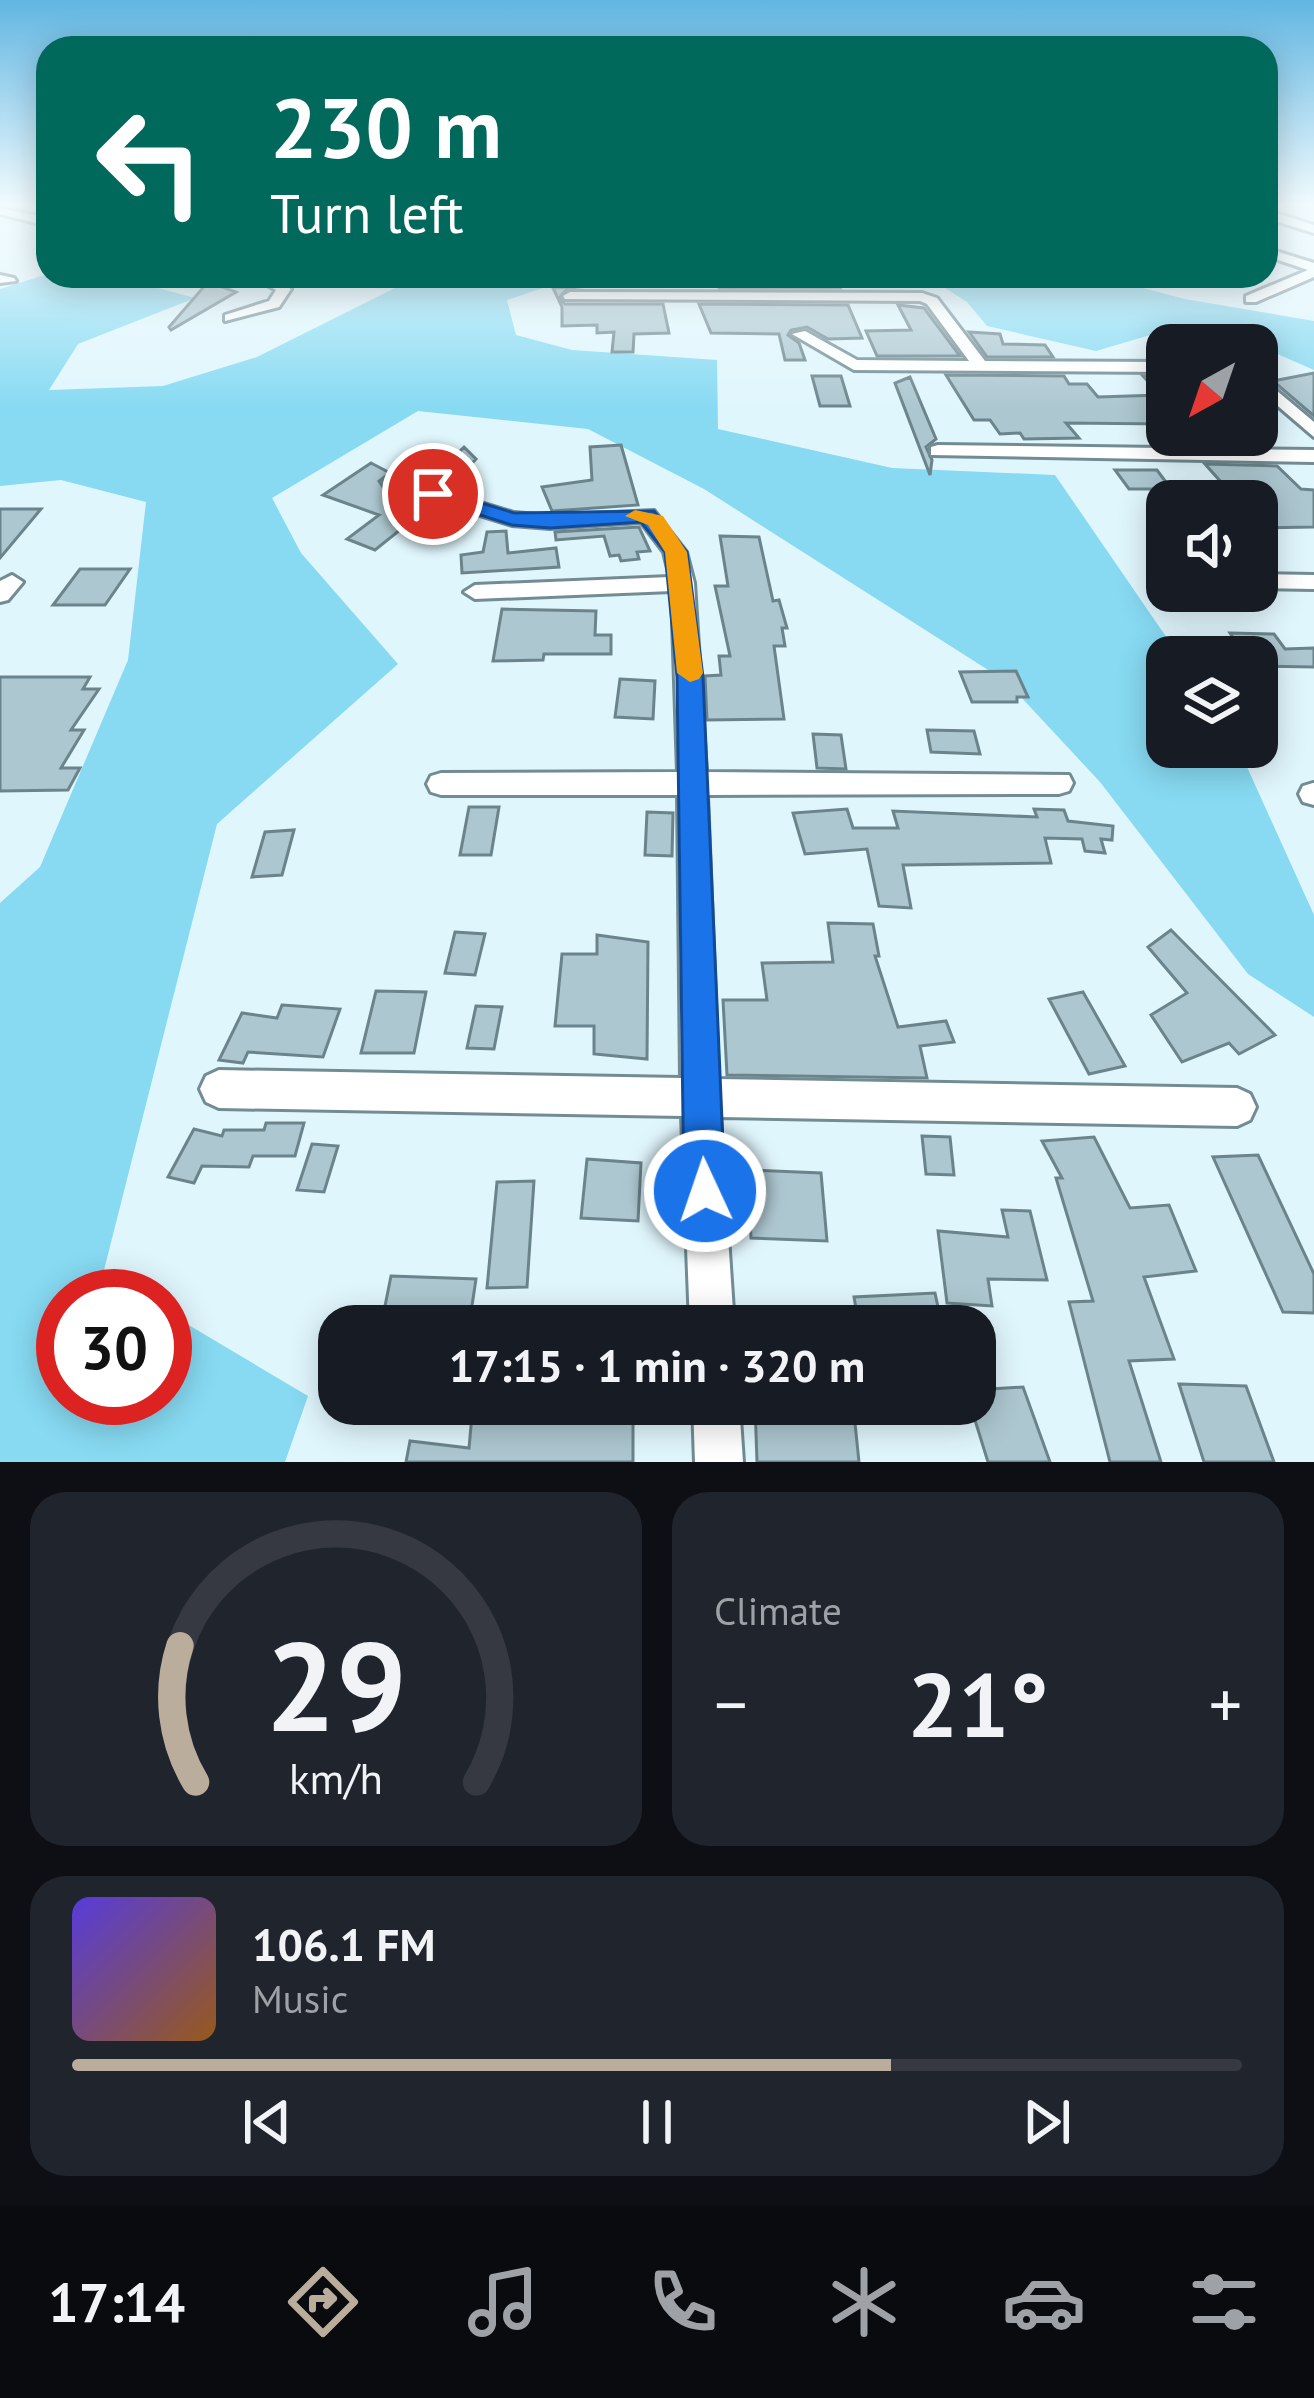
<!DOCTYPE html>
<html lang="en">
<head>
<meta charset="utf-8">
<style>
	body { margin:0; font-family:"PT Sans",sans-serif; background:#20242c; color:#f1f3f6; height:100vh; display:flex; flex-direction:column; font-size:45px; white-space:nowrap }
	* { box-sizing:border-box; margin:0 }
	p { font-size:39px; color:#9ea1a6 }
	.icon { flex:none; width:66px; height:66px; fill:none; stroke:currentColor; stroke-width:2; stroke-linecap:round; stroke-linejoin:round }
	.map { position:relative; height:1462px; overflow:hidden }
	.sheet { display:flex; flex-direction:column; gap:30px; padding:30px; background:#0d0f14; flex:1 }
	.sheet>* { flex:none }
	.top-card { position:absolute; left:36px; top:36px; width:1242px; height:252px; border-radius:36px; box-shadow:0 6px 30px #0003; background:#00695c; color:#fff; overflow:hidden }
	.needle { width:78px; rotate:220deg }
	.tools { position:absolute; left:1146px; top:324px; display:grid; gap:24px }
	.tools a { display:grid; place-items:center; width:132px; height:132px; border-radius:24px; background:#171b24; box-shadow:0 6px 30px #0003; font-size:60px }
	.speed { position:absolute; left:36px; top:1269px; display:flex; gap:24px; font-size:60px; font-weight:700; text-align:center }
	.speed>* { display:grid; place-content:center; width:156px; height:156px; border-radius:50%; background:#171b24; box-shadow:0 6px 30px #0003; line-height:1 }
	.speed .limit { border:18px solid #d22; background:#fff; color:#111 }
	.pin { position:absolute; display:grid; place-items:center; width:102px; height:102px; color:#fff; margin:-51px; border:6px solid #fff; border-radius:50%; box-shadow:0 3px 12px #0007 }
	.me { position:absolute; width:132px; margin:-66px; rotate:357deg; stroke-linejoin:round; filter:drop-shadow(0 0 9px #0008) }
	.turn { display:flex; align-items:center; gap:42px; height:252px; padding:0 36px; font-size:54px }
	.turn .icon { width:156px; height:156px; stroke-width:2.5 }
	.turn b { display:block; font-size:84px; line-height:102px }
	.big { font-size:90px; font-weight:600; line-height:1.1 }
	.sheet .tile { flex:1; display:flex; flex-direction:column; justify-content:center; gap:18px; min-width:0; padding:0 42px; border-radius:36px; background:#20242c }
	.sheet .dial { align-items:center; gap:0 }
	.dial svg { height:312px; overflow:visible; fill:none; stroke:#363941; stroke-width:7; stroke-linecap:round; text-anchor:middle }
	.dial text { fill:#f1f3f6; stroke:none }
	.song { display:flex; align-items:center; gap:36px }
	.cover { width:144px; height:144px; border-radius:18px; background:linear-gradient(135deg,hsl(250 70% 55%),hsl(30 70% 35%)) }
	.played { height:12px; border-radius:6px; background:linear-gradient(90deg,#bbad9c 70%,#363941 70%) }
	.keys { display:flex; justify-content:space-around; direction:ltr }
	.heat { display:flex; justify-content:space-between; align-items:center; font-size:66px; direction:ltr }
	.sheet .tiles { flex:1; display:grid; gap:30px; grid-template-columns:1fr 1fr }
	.tile:last-child { grid-column:span 2 }
	.trip { position:absolute; left:318px; top:1305px; width:678px; height:120px; border-radius:36px; background:#171b24; box-shadow:0 6px 30px #0003; font-weight:600; line-height:120px; text-align:center }
	.tab-bar { display:flex; height:192px; justify-content:space-around; align-items:center; background:#090b0e; color:#9ea1a6 }
	.tab-bar .icon { width:84px; height:84px }
	.tab-bar .selected { color:#bbad9c }
	.tab-bar b { font-size:54px; color:#f1f3f6 }
	.map>svg:first-child { display:block }
	.green { fill:#87daf2 }
	.building { fill:#adc7d0; stroke:#6b848b; stroke-width:3 }
	.lines { fill:none; stroke-linecap:round; stroke-linejoin:round }
	.street-casing { stroke:#738c94; stroke-width:6 }
	.street { fill:#fff; fill-rule:evenodd }
	.route { fill:#1a73e8; stroke:#114b97; stroke-width:3 }
	.slow { fill:#f59e0b }
</style>
</head>
<body>
<div class="map">
<svg width="1314" height="1462" viewBox="0 0 1314 1462">
	<rect width="100%" height="100%" fill="#e0f6fd"/>
	<path class="green" d="M48,274L113,276L195,298L78,344L49,390L163,386L257,357L419,276H679L671,281L567,280L507,300L516,335L572,350L717,360L718,429L892,468L1055,475L1180,657H1167V747H1238L1314,915V1017L1248,974L1100,782L1007,682L704,489L588,429L418,411L272,498L301,553L398,664L217,824L103,1274L140,1296H63V1398H165V1311L308,1396L285,1462H0V903L40,867L128,660L146,502L61,480L0,486V289Z
		M926,276H1097L1185,299L1314,321V370L1257,345L1174,328L1096,351L987,326L967,302Z"/>
	<path class="building" d="M717,279L837,281L840,288H719Z
		M208,282L236,292L171,330L169,327Z
		M590,286L568,288L559,298L565,304H663L669,333L634,334L633,352H612L614,332L597,333V325L562,326V307L553,288Z
		M699,304L848,305L862,338L828,339L807,327L791,330L788,335L799,343L805,360H785L779,334L711,333Z
		M898,305L924,308L960,356H877L866,331L911,330Z
		M969,332L1000,334L1003,344L1045,345L1053,357H987Z
		M1314,373V416L1273,381Z
		M946,375L1064,376L1069,384H1087L1098,397L1160,395L1143,376H1167V424L1066,423L1079,438L1024,439L1020,433L1000,434L990,420H974Z
		M812,376H841L850,406H820Z
		M910,377L936,439L926,447L932,460L930,475L895,383Z
		M621,445L638,505L552,511L542,487L592,480L590,447Z
		M464,447L476,459L448,488L429,482Z
		M371,463L390,473L379,481L385,490L431,505L427,511L450,518L427,531L411,521L375,550L347,539L379,515L323,495Z
		M1205,464L1277,466L1301,489L1314,490V527L1257,528V501H1238Z
		M1115,470H1157L1171,489H1129Z
		M0,509H41L0,558Z
		M639,527L650,551L637,552L639,559L621,561L619,555L610,556L604,536L556,540L555,532Z
		M506,531L508,553L556,548L559,567L462,573L461,555L483,552L487,532Z
		M720,536L759,537L773,601L779,600L787,628H782L785,646H774L784,719L707,720L705,676L721,675L719,656H730L715,586H728Z
		M80,569H130L105,605H53Z
		M502,609L596,611L595,635H611V654H544L543,660L493,661Z
		M1230,633L1274,634L1285,649L1314,648V667L1257,666V657H1239L1241,650Z
		M1016,671L1028,697H1017V702H972L960,672Z
		M0,677H90L83,689H99L71,730H84L61,768H80L68,790L0,791Z
		M620,679L655,681L653,719L615,717Z
		M927,730L974,731L980,754L931,752Z
		M813,734L841,735L846,769L817,768Z
		M469,807H499L491,855H460Z
		M847,809L853,828H898L893,811L1037,817L1034,809L1064,810L1068,821L1113,826L1112,840L1101,839L1105,853L1085,851L1082,839L1045,838L1051,863L903,865L911,908L879,906L867,849L805,854L793,813Z
		M647,812L673,813L672,856L645,855Z
		M294,830L282,875L252,877L265,832Z
		M828,923L873,924L879,956H875L898,1027L946,1021L954,1042L920,1046L927,1078L727,1075L723,1000H767L762,963L833,962Z
		M1171,930L1275,1035L1239,1054L1229,1043L1182,1062L1151,1015L1187,993L1148,947Z
		M455,932L485,934L475,975L445,973Z
		M597,935L648,942L647,1059L594,1054V1026H555L562,954H597Z
		M376,991L426,992L414,1053H361Z
		M1083,992L1125,1066L1089,1074L1049,999Z
		M282,1005L340,1009L323,1057L248,1052L243,1063L219,1060L242,1013L277,1018Z
		M476,1006L502,1007L494,1049L467,1048Z
		M266,1123H304L295,1156H253L249,1167L202,1166L194,1183L168,1177L194,1129L222,1136L224,1130H264Z
		M922,1136L950,1137L954,1175L926,1174Z
		M1094,1137L1130,1208L1169,1205L1196,1271L1144,1277L1174,1359L1129,1361L1161,1462H1110L1069,1302L1093,1301L1056,1178H1062L1042,1141Z
		M312,1144L338,1146L324,1192L297,1190Z
		M1258,1155L1314,1274V1313L1283,1312L1213,1157Z
		M587,1159L641,1163L638,1221L581,1218Z
		M748,1170L821,1173L827,1241L751,1238Z
		M534,1181L527,1287L487,1288L497,1182Z
		M1002,1210L1030,1211L1047,1280L988,1279L992,1306L947,1303L938,1231L1008,1237Z
		M391,1276L476,1279L469,1326H381Z
		M935,1293L942,1326H859L854,1297Z
		M1179,1384L1246,1386L1274,1462H1204Z
		M1023,1387L1050,1462H988L970,1404H975V1390Z
		M473,1404H633V1462H406L410,1441L469,1448Z
		M755,1404H853L859,1462H757Z"/>
	<g class="lines">
		<g class="street-casing">
			<path id="street" d="M0,208L48,218V226L0,214Z
				M1266,210L1314,225V233L1266,218Z
				M1266,248L1314,263V277L1256,302H1246V296L1308,270L1266,256Z
				M0,275L14,278L16,281L0,283Z
				M252,276H269L291,289L279,307L225,321V315L269,301L276,290Z
				M570,292L922,293L937,298L985,361L1167,362V372L854,370L792,334L805,331L857,360L969,361L927,304L920,301L565,299L563,296Z
				M1257,374L1314,422V437L1257,388Z
				M938,445L1314,450V462L931,455V447Z
				M393,476L514,513L550,516L654,511L686,552L694,583L706,772L1069,775L1073,783L1069,791L1059,794L707,795L718,1079L1237,1088L1250,1094L1256,1107L1250,1120L1237,1126L720,1117L734,1326H690L682,1116L219,1108L206,1102L200,1089L206,1076L219,1070L681,1078L678,795H441L431,792L427,784L431,776L441,773L678,772L672,591L475,599L464,592L475,585L670,577L664,552L641,522L550,528L512,525L386,486L383,482Z
				M1167,574V588L1149,580L1152,575Z
				M1257,574L1314,575V589L1257,588Z
				M12,575L23,582L8,600L0,602V581Z
				M1313,783H1314V805L1303,802L1299,794L1303,786Z
				M693,1404H739L743,1462H695Z"/>
		</g>
		<use href="#street" class="street"/>
	</g>
	<linearGradient id="sky" x2="0" y2="1"><stop stop-color="#61b6e2"/><stop offset="0.5" stop-color="#f1fbfe"/><stop offset="1" stop-color="#f1fbfe" stop-opacity="0"/></linearGradient>
	<rect width="1314" height="409" fill="url(#sky)"/>
	<path class="route" d="M433,488L514,513L654,511L687,552L703,677L725,1191L719,1206L705,1212L690,1206L684,1191L677,677L665,552L641,522L550,528L512,525L426,498L423,494Z"/>
	<path class="slow" d="M635,510L663,516L687,552L703,673L699,679L690,682L677,673L665,552L648,525L625,516Z"/>
</svg>
<div class="tools">
<a><svg class="needle" viewBox="-14 -14 28 28"><path d="M0-13l5 13h-10z" fill="#e53935"/><path d="M0 13l5-13h-10z" fill="#9ea1a6"/></svg></a>
<a><svg class="icon" aria-label="sound" viewBox="0 0 24 24"><path d="M4 9h4l5-4v14l-5-4H4zM17 9q2 3 0 6"/></svg></a>
<a><svg class="icon" aria-label="layers" viewBox="0 0 24 24"><path d="M12 4l9 5-9 5-9-5zM3 14l9 5 9-5"/></svg></a>
</div>
<div class="speed"><div class="limit">30</div></div>
<div class="pin" style="left:433px;top:494px;background:#d93025"><svg class="icon" aria-label="arrive" viewBox="0 0 24 24"><path d="M6 21V4h12l-3 4 3 4H6"/></svg></div>
<svg class="me" style="left:705px;top:1191px" viewBox="-20 -20 40 40"><circle r="17" fill="#1a73e8" stroke="#fff" stroke-width="3"/><path d="M0-11L8 9 0 5-8 9z" fill="#fff"/></svg>
<div class="trip">17:15 · 1 min · 320 m</div>
<div class="top-card">
<div class="turn"><svg class="icon" aria-label="left" viewBox="0 0 24 24"><path d="M17 20v-9H6M10 6l-5 5 5 5"/></svg><div><b>230 m</b>Turn left</div></div>
</div>
</div>
<section class="sheet">
<div class="tiles">
<div class="tile dial"><svg viewBox="0 0 100 80">
<path d="M14 69A42 42 0 1 1 86 69"/>
<path d="M14 69A42 42 0 0 1 10 34" stroke="#bbad9c"/>
<text x="50" y="56" font-size="32" font-weight="700">29</text>
<text x="50" y="72" font-size="11">km/h</text>
</svg></div>
<div class="tile"><p>Climate</p>
<div class="heat"><a>−</a><b class="big">21°</b><a>+</a></div>
</div>
<div class="tile">
<div class="song"><i class="cover"></i><div><b>106.1 FM</b><p>Music</p></div></div>
<div class="played"></div>
<div class="keys"><svg class="icon" aria-label="previous" viewBox="0 0 24 24"><path d="M18 5L8 12l10 7zM5 5v14"/></svg><svg class="icon" aria-label="pause" viewBox="0 0 24 24"><path d="M8 5v14M16 5v14"/></svg><svg class="icon" aria-label="next" viewBox="0 0 24 24"><path d="M6 5l10 7-10 7zM19 5v14"/></svg></div>
</div>
</div>
</section>
<nav class="tab-bar">
<b>17:14</b>
<svg class="icon selected" aria-label="directions" viewBox="0 0 24 24"><path d="M12 3l9 9-9 9-9-9zM9 14v-3h6M13 9l2 2-2 2"/></svg>
<svg class="icon" aria-label="music" viewBox="0 0 24 24"><path d="M9 18V5l10-2v13"/><circle cx="6" cy="18" r="3"/><circle cx="16" cy="16" r="3"/></svg>
<svg class="icon" aria-label="phone" viewBox="0 0 24 24"><path d="M5 4h4l2 5-3 2q2 4 5 5l2-3 5 2v4C11 20 4 13 5 4z"/></svg>
<svg class="icon" aria-label="climate" viewBox="0 0 24 24"><path d="M12 3v18M4 7l16 10M4 17L20 7"/></svg>
<svg class="icon" aria-label="car" viewBox="0 0 24 24"><path d="M5 17H2v-5l4-1 3-4h7l3 4 3 1v5h-3M9 17h6M6 11h13"/><circle cx="7" cy="17" r="2"/><circle cx="17" cy="17" r="2"/></svg>
<svg class="icon" aria-label="filters" viewBox="0 0 24 24"><path d="M4 7h16M4 17h16"/><circle cx="9" cy="7" r="2"/><circle cx="15" cy="17" r="2"/></svg>
</nav>
</body>
</html>
